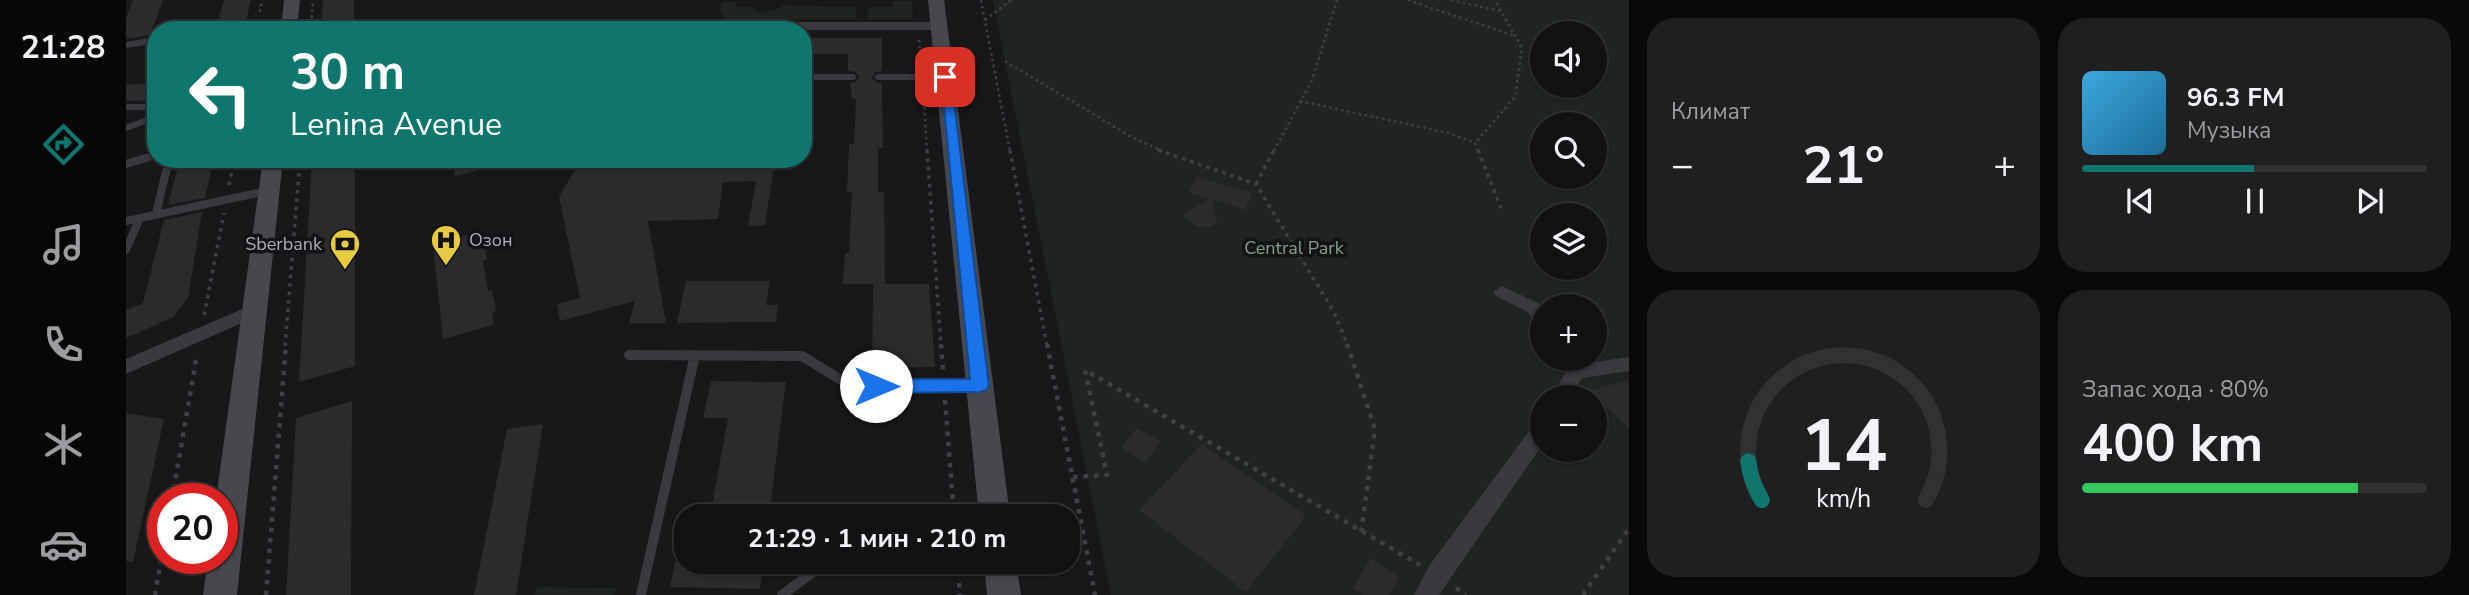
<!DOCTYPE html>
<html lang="ru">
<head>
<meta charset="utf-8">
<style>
	body { margin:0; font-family:"Nunito Sans",sans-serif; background:#1f1f21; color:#f1f3f6; height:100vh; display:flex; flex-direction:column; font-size:26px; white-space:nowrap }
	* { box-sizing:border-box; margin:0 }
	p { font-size:23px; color:#9c9da0 }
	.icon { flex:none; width:38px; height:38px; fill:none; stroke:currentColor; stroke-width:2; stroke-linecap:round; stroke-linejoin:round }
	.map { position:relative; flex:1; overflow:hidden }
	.sheet { display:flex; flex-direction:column; gap:18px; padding:18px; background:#0a090a; width:840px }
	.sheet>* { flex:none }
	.hud { position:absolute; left:21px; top:21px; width:665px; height:147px; border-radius:28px; box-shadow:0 2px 5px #0004,0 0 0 2px #313133; background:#0f766e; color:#fff; overflow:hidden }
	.tools { position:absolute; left:1404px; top:21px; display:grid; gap:14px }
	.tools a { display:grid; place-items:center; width:77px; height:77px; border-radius:50%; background:#121113; box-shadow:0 2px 5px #0004,0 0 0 2px #313133; font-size:35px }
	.speed { position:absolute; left:21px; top:483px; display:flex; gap:14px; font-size:35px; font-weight:700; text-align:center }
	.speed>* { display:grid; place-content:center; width:91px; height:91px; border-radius:50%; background:#121113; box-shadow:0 2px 5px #0004,0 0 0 2px #313133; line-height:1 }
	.speed .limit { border:10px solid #d22; background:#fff; color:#111 }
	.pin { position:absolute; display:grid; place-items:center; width:60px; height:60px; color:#fff; margin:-30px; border-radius:14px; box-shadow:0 4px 10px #0006 }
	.me { position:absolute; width:77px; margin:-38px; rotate:90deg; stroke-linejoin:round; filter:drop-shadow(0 0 5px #0008) }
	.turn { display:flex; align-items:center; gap:24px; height:147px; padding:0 28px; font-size:32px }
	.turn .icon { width:91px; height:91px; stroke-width:2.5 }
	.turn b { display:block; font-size:49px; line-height:60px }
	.big { font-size:52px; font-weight:700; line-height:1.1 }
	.sheet .card { flex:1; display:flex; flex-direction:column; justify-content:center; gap:10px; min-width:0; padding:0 24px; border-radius:28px; background:#1f1f21 }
	.sheet .dial { align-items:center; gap:0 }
	.dial svg { height:182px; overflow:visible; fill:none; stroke:#313133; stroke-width:7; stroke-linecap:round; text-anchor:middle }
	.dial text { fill:#f1f3f6; stroke:none }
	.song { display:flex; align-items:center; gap:21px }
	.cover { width:84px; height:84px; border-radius:10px; background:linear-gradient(135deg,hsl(200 70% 55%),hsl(200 70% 35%)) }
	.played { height:7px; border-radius:4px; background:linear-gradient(90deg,#0f766e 50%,#313133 50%) }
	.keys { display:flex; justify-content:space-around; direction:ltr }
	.heat { display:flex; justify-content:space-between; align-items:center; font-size:38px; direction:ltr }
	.charge { height:10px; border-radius:5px; background:linear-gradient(90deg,#34c759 80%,#313133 0) }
	.sheet .tiles { flex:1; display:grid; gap:18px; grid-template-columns:repeat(2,1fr) }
	.trip { position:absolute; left:548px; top:504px; width:406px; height:70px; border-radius:28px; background:#121113; box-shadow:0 2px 5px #0004,0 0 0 2px #313133; font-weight:700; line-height:70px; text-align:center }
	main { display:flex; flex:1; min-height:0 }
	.menu { display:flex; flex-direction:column; width:126px; justify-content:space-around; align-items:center; background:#070708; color:#9c9da0 }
	.menu .icon { width:49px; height:49px }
	.menu .on { color:#0f766e }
	.menu b { font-size:32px; color:#f1f3f6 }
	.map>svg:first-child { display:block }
	.green { fill:#1e2420; fill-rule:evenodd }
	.building { fill:#2b2a2d }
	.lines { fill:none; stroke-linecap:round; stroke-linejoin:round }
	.path-far2 { stroke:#3f3f45; stroke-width:2.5; stroke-dasharray:2.5 3.5; stroke-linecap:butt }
	.path-far1 { stroke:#3f3f45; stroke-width:3.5; stroke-dasharray:3.5 5; stroke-linecap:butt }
	.path { stroke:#3f3f45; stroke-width:4.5; stroke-dasharray:4.5 6; stroke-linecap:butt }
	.lane-far2 { stroke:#39393e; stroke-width:6 }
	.lane-far1 { stroke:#39393e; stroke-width:8 }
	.lane { stroke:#39393e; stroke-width:10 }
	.street { fill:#39393e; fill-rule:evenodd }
	.secondary { fill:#47474e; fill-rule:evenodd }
	.route { fill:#1a73e8; stroke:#114b97; stroke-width:2 }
	.labels { text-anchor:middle; stroke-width:7; stroke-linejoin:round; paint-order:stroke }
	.poi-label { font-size:18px; fill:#aaacb8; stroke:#131214; text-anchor:start }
	.park-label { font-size:18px; fill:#83a289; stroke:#131214 }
</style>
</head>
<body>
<main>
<nav class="menu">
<b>21:28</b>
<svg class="icon on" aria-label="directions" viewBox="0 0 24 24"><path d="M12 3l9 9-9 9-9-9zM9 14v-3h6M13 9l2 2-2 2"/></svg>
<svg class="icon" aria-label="music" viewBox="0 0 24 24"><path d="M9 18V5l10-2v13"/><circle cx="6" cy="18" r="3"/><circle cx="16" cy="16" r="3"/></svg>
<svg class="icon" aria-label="phone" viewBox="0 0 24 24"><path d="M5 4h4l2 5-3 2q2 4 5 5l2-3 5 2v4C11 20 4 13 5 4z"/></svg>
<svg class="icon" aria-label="climate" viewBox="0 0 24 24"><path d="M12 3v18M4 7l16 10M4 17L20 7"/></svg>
<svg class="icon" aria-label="car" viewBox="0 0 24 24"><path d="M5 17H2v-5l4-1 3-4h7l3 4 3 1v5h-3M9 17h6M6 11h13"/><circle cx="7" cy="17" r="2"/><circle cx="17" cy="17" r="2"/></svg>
</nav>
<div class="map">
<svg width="1503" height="595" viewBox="0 0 1503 595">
	<rect width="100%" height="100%" fill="#181719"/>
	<path class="green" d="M867,0H1503V595H985ZM1416,33H1468V86H1416ZM1416,124H1468V177H1416ZM1416,215H1468V268H1416ZM1416,306H1468V359H1416ZM1416,397H1468V450H1416Z
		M767,1H786L787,19H741L742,7H767Z
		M596,2H611L609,7H625L635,13L655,8L656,5L730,7V19H599L593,9Z
		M411,587L490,588L488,595H408Z"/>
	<path class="building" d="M7,0H37L24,35L0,39V18Z
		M98,0H125L120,21L91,26Z
		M197,0H228V30H195Z
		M677,38H756V71L749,72L746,78L750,82L756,83L757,148H752V192H758L759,284H803L809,367L746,368L747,284H717L719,253H723L726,192H721L723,144H728L730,99H726L724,83L730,82L733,76L729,72L722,71V54H677Z
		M30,82V100L0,101V85Z
		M54,159H88L79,198L42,205Z
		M186,159H229V366L173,382Z
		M326,159H373L374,165L329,176Z
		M455,159H649L639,225L622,226L630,181L597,182L592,219L522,221L540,323H503L509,301L434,321L431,304L454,298L433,197Z
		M1070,177L1126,193L1119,210L1087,200L1091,223L1083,227L1071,226L1055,215L1084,199L1063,193Z
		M76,212L62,298L47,317L0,338V310L17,303L38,220Z
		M353,232L354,242L358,241L361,260L357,261L362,291L366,290L370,311L366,312L368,325L317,339L307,244Z
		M560,281H644L640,305H652L650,322L551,323Z
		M1503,380V428L1462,391Z
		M585,381L660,382L643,516H584L602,418H577Z
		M226,401L225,595H160L170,418Z
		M0,413L38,419L7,562L0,561Z
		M417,424L390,595H348L381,429Z
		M1011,428L1035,442L1018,463L995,447Z
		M1076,444L1180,516L1120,592L1013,510Z
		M1245,558L1273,577L1263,595H1237L1227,588Z
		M549,562H637L634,589L544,587Z"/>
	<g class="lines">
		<path class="path-far2" d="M855,0L884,151
			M1282,0L1389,36
			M1325,0L1374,11
			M134,12L136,0
			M859,20L885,0
			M185,30L187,0
			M793,40L795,64
			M879,61L1004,136L1036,151
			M797,89L801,151
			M1174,101L1322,133L1349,143
			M1148,151L1186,80L1211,0
			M1352,151L1349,143L1389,97L1396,48L1369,0"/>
		<path class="path-far1" d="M801,150L815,346
			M884,150L921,346
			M1032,150L1130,184L1208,312L1222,346
			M1352,150L1375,208
			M1130,184L1148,150
			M103,185L108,159
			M78,315L98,213
			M159,346L174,159"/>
		<path class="path" d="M815,344L817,371
			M921,344L969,595
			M1221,344L1249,429L1235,533
			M819,400L828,516
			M947,477L981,475L959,370L1294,565
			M46,499L71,354
			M833,583L834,595
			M1330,588L1340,595
			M29,595L37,549
			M140,595L160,344
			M1457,595L1503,528"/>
		<path class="lane-far2" d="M102,30L164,21
			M0,45L30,40
			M677,77H727
			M752,77H819
			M0,107H30
			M0,128L30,117"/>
		<path class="lane-far1" d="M0,164L30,155
			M30,214L43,159
			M0,221L141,191
			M0,250L14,218"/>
		<path class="lane" d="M503,355L676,356L725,386H852
			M515,595L569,355
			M656,595L691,569L870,567"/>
		<path class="street" d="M606,22H813L819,26L813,30H533L539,26Z
			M1376,286L1414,304L1416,326L1410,325L1402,312L1370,296L1367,292Z
			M128,304L134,305L137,310L134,315L0,374V359Z
			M1503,357V371L1456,378L1445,397H1425L1440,372L1432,359H1451L1455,364Z
			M1416,421V445L1313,595H1288L1303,566L1409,423Z"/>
		<path class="secondary" d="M158,0H174L171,30H155Z
			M802,0H818L884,516H853Z
			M137,159H157L111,595H77L82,558H96V499H90Z
			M858,562H890L895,595H861Z"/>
	</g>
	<path class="route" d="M815,75L825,77L863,386L860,390L854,392L750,393L744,391L741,386L744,381L750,379H844Z"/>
	<defs>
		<g id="hospital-pin" transform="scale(1.575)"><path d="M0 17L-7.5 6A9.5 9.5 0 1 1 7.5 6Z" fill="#e7ca41" stroke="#131214"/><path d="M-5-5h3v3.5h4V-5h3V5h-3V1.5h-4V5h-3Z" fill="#111"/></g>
		<g id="bank-pin" transform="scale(1.575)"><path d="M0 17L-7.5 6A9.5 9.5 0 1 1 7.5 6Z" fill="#e7ca41" stroke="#131214"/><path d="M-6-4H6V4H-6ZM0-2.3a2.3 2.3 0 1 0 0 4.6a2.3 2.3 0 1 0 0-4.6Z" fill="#111"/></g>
	</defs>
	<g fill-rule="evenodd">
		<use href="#hospital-pin" x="320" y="240"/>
		<use href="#bank-pin" x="219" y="244"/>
	</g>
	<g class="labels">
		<g class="poi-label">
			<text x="343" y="246">Озон</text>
			<text x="196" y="250" text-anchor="end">Sberbank</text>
		</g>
		<g class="park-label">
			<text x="1168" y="254">Central Park</text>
		</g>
	</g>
</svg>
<div class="tools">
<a><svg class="icon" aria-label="sound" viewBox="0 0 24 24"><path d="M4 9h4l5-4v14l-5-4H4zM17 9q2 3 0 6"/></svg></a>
<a><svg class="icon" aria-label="search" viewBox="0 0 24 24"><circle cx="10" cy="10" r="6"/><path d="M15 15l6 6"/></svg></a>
<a><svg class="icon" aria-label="layers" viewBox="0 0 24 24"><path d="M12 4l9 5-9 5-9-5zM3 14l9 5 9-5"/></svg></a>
<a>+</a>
<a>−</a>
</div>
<div class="speed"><div class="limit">20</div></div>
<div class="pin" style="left:819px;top:77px;background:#d93025"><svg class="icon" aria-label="arrive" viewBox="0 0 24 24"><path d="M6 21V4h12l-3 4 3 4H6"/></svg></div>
<svg class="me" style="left:750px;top:386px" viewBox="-20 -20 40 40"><circle r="19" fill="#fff"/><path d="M0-13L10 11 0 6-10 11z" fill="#1a73e8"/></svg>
<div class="trip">21:29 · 1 мин · 210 m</div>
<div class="hud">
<div class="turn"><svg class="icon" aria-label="left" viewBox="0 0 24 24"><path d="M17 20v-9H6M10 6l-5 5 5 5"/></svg><div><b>30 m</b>Lenina Avenue</div></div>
</div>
</div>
<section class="sheet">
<div class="tiles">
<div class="card"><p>Климат</p>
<div class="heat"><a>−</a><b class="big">21°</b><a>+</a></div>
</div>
<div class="card">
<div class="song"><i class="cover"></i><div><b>96.3 FM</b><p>Музыка</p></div></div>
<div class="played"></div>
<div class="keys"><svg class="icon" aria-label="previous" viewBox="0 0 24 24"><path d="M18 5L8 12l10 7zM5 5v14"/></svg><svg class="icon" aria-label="pause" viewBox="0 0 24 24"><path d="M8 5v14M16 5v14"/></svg><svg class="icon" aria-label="next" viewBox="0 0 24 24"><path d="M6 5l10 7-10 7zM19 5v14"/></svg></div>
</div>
<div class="card dial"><svg viewBox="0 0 100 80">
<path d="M14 69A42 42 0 1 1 86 69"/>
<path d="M14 69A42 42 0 0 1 8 52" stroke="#0f766e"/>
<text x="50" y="56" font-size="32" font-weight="700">14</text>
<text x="50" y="72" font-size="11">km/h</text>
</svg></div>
<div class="card"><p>Запас хода · 80%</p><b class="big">400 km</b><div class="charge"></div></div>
</div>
</section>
</main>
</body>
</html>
